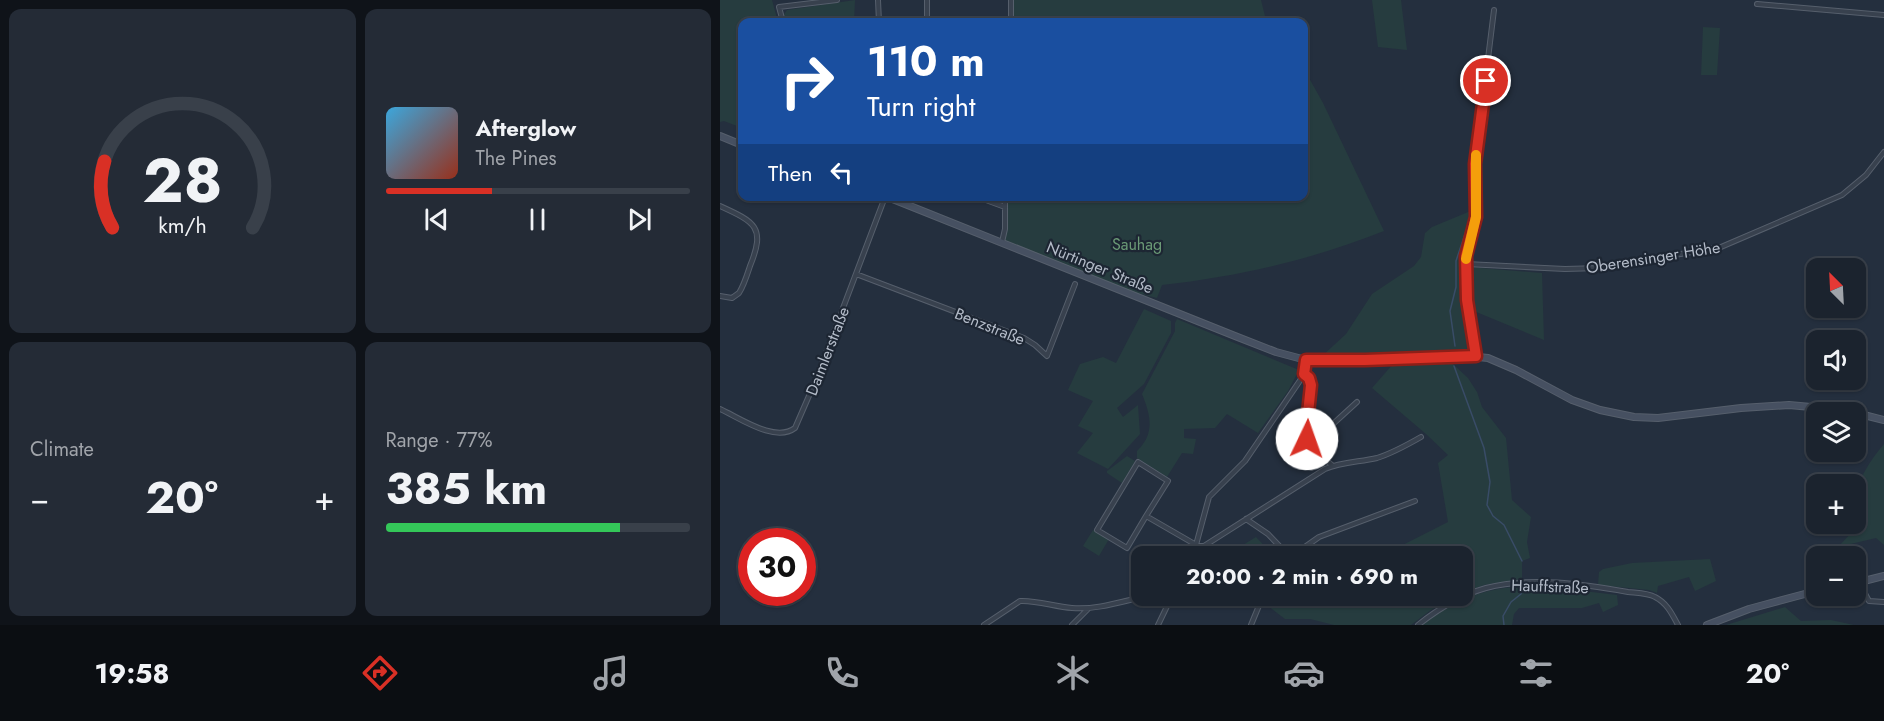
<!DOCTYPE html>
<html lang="en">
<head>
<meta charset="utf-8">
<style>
	body { margin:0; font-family:Jost,sans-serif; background:#242b36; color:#f1f3f6; height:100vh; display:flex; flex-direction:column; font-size:22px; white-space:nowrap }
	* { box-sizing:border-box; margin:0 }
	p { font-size:20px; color:#a0a4aa }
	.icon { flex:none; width:33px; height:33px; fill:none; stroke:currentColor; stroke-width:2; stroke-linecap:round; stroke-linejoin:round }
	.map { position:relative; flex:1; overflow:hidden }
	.details { display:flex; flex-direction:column; gap:9px; padding:9px; background:#0f1319; width:720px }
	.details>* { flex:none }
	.banner { position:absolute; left:18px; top:18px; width:570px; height:183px; border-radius:12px; box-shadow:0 2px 4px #0004,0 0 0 2px #39404a; background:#1a4fa0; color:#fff; overflow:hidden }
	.needle { width:39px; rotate:336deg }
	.buttons { position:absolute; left:1086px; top:258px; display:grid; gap:12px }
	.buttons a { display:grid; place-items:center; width:60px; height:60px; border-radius:12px; background:#1b232e; box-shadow:0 2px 4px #0004,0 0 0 2px #39404a; font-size:30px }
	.speed { position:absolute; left:18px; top:528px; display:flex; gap:12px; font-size:30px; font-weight:700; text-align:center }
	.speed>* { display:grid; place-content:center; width:78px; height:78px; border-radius:50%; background:#1b232e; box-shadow:0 2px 4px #0004,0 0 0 2px #39404a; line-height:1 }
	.speed .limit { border:9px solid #d22; background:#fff; color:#111 }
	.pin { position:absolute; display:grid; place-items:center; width:51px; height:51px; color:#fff; margin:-26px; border:3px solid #fff; border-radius:50%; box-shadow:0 2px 6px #0007 }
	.me { position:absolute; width:66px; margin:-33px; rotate:3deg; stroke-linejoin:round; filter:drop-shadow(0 0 4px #0008) }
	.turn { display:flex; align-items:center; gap:21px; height:126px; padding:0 30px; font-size:27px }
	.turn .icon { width:78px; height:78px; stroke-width:2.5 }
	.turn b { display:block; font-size:42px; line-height:51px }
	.then { display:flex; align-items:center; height:57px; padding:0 30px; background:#0003; gap:12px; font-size:22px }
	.big { font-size:45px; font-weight:700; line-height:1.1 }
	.details .tile { flex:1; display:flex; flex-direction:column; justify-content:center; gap:9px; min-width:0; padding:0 21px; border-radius:12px; background:#242b36 }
	.details .dial { align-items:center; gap:0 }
	.dial svg { height:156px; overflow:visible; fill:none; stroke:#39404a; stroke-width:7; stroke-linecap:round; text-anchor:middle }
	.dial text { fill:#f1f3f6; stroke:none }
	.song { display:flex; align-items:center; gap:18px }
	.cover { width:72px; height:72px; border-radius:9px; background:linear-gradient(135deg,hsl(200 70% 55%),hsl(10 70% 35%)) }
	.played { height:6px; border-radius:3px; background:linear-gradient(90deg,#d93025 35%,#39404a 35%) }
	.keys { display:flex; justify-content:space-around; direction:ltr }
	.heat { display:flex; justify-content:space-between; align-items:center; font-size:33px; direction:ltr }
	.charge { height:9px; border-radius:4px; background:linear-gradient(90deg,#34c759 77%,#39404a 0) }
	.details .tiles { flex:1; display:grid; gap:9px; grid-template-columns:repeat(2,1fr) }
	.trip { position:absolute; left:411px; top:546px; width:342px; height:60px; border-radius:12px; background:#1b232e; box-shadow:0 2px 4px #0004,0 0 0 2px #39404a; font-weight:700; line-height:60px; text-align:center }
	.dock { display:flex; height:96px; justify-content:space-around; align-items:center; background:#0b0e12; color:#a0a4aa }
	.dock .icon { width:42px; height:42px }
	.dock .on { color:#d93025 }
	.dock b { font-size:27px; color:#f1f3f6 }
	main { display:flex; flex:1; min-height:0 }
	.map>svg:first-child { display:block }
	.green { fill:#263c3f }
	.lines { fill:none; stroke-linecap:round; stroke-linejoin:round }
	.stream { stroke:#394c67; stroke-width:1.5 }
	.minor-casing { stroke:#565f6c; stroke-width:6 }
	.secondary-casing { stroke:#565f6c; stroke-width:8 }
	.minor { stroke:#38414e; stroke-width:4 }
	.secondary { stroke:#465061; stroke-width:6 }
	.route-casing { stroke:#8d1f18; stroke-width:15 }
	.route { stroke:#d93025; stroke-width:10 }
	.slow { stroke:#f59e0b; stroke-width:10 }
	.labels { text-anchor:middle; stroke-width:4.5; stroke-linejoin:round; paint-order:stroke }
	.park-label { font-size:16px; fill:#6b9a76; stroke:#1d2633 }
	.street-label { font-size:16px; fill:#b4bcc9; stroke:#1d2633 }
</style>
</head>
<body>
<main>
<section class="details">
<div class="tiles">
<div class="tile dial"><svg viewBox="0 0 100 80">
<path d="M14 69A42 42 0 1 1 86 69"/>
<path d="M14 69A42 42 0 0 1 10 35" stroke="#d93025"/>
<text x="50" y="56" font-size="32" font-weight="700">28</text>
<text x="50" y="72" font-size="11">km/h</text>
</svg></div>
<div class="tile">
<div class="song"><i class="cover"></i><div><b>Afterglow</b><p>The Pines</p></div></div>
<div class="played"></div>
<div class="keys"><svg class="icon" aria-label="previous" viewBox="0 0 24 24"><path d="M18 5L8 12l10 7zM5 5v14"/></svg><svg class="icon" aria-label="pause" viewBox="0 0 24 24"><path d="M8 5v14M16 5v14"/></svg><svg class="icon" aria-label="next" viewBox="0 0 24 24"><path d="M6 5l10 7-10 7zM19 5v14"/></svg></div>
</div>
<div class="tile"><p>Climate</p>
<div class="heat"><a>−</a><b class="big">20°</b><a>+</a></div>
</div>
<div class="tile"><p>Range · 77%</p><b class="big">385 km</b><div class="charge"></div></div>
</div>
</section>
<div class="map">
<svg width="1164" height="625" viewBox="0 0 1164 625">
	<rect width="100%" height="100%" fill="#242f3e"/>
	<path class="green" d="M0,0H52L58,22H22V128L4,121L0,122Z
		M135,0L134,22H65L63,16L67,10Z
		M291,0H541L546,20L550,22H291Z
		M652,0H681L687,50L658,47Z
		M983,27L1000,28L997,75H981Z
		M584,69L603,103L664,231C590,260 522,276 442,285L437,298L396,288L282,242L285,197L584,196Z
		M753,210L755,211L745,264L749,307V267L822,273L824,340L749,309L752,352H731L733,364L748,378L757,392L762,407L786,438L792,500L811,517L807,542L810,558L802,561V579L764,585L743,593L742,556H661L728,522L718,463L728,455L706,434L652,388L680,356L601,357L626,334L652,294L694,266L701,257L705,233L712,227Z
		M424,309L451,321V333L424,384L397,408L403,417L418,405L420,434L388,469L357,453L373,433L358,426L373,401L348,390L360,364L383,357L396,363Z
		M457,319L579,370L568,391L538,433L507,414L495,428L464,429V438L476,439L473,454L462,453L447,477L417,458V451C435,434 431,416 422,394L455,331V323Z
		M1164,444V545L1156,538L1118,547L1146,517C1144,512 1139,505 1138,499C1134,482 1154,456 1164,444Z
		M407,456L415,461L402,483L387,473V471Z
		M373,530L389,539L379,556L363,546Z
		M536,537L554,556H505Z
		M990,559L996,581L975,591L969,577L938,586L937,593L929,590L878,585L879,572L883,569L912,563Z
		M830,587L897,595L898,605L883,612L879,603L862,608H799L794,614L792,625H702C724,608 750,594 778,589C794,586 813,587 830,587Z
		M535,596H736L711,610L691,625H614L590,619H565Z
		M1065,607L1081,621L1111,620L1134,625H1006Z"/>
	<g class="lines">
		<path class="stream" d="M735,346L730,311L736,287V261L753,210
			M734,366L764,448L770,482L767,505L773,516L784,525L802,561
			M784,625L783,616L791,602L801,594L804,588"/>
		<g class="minor-casing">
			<path id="minor" d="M158,0L159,22
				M207,0V22
				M1037,4L1164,15
				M63,22L59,7L117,0
				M291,22V0
				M255,196L285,207
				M0,206C35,222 46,227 30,266C27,275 24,285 19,293L12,298L0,296
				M282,242L285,229V196
				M746,264L845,269L880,268L1001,247L1122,195L1146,175L1164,152
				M136,274L304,338L315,345L327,356L355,284
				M756,356L747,300L746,256L756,217L755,164L774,10
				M584,374L589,378L591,385L586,432C588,447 602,456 613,466
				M0,409C20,418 55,443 75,428L95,382L165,197
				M590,445L637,402
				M426,516L448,481L418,462L377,530L407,548L426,516L478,546H484L605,469C621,462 640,462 657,458C673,453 687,445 701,437
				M526,519L548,534L569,556
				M473,556L489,497L525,461L579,382L584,374L586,360
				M572,556L599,537L695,501
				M1143,590L1149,601L1164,602
				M1136,592L1143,590L1142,581
				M1109,598L1119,596
				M264,625L300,601C317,600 335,607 352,608C378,610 403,601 427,596
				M352,625L368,609
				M438,625L452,596
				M531,625L543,596
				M698,625C718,609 741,595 766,588C811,576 863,584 908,592C917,593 928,593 935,597C947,603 952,614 958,625"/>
		</g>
		<g class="secondary-casing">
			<path id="secondary" d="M0,136L22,145
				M165,196L515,336L556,352L586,360H669L739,355L768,358L796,370L852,400L880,410L914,417L938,418L1021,408L1069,405L1113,409L1134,412
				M1136,413L1164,420
				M1136,583L1164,576
				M987,625L1029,609L1096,591"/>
		</g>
		<use href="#minor" class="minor"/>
		<use href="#secondary" class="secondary"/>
	</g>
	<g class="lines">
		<g class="route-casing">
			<path id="route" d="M587,439L586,432L591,385L589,378L584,374L586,360H645L756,356L747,300L746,256L756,217L755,164L766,81"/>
		</g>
		<use href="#route" class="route"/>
		<path class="slow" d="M746,259L756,217V155"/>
	</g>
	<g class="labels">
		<g class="park-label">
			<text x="417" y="250">Sauhag</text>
		</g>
		<g class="street-label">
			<text transform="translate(933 257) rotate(-9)" y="6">Oberensinger Höhe</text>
			<text transform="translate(380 267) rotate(22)" y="6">Nürtinger Straße</text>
			<text transform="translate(270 326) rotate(22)" y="6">Benzstraße</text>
			<text transform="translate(107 351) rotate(-69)" y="6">Daimlerstraße</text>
			<text transform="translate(830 586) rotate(2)" y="6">Hauffstraße</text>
		</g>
	</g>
</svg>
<div class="buttons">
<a><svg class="needle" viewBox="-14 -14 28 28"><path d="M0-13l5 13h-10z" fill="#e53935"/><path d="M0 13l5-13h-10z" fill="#a0a4aa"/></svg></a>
<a><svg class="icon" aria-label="sound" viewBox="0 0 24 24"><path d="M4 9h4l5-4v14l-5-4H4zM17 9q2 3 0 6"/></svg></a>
<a><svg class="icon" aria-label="layers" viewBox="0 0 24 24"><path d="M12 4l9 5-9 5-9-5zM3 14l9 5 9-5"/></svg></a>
<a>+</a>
<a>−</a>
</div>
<div class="speed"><div class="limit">30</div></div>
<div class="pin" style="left:766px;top:81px;background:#d93025"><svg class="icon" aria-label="arrive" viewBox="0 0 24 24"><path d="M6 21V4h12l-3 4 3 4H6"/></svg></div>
<svg class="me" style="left:587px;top:439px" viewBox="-20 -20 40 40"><circle r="19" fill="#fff"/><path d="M0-13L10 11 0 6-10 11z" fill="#d93025"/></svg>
<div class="trip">20:00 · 2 min · 690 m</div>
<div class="banner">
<div class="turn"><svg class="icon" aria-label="right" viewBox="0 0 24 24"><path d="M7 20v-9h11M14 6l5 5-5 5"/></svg><div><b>110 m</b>Turn right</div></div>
<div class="then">Then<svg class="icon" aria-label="left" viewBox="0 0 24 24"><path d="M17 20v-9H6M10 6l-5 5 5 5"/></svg></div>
</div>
</div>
</main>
<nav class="dock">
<b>19:58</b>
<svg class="icon on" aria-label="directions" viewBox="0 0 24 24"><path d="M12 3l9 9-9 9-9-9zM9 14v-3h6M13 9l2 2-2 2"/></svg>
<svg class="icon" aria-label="music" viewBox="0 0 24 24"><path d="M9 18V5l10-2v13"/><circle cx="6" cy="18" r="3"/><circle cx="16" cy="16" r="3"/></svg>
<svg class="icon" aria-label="phone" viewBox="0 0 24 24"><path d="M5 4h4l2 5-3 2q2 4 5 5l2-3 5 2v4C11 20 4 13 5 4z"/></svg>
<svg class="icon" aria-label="climate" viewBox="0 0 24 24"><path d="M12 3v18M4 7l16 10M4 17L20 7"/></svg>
<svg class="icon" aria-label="car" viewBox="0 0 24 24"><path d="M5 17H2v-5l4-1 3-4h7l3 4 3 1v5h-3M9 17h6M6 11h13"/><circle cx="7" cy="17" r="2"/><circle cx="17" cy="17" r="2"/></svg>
<svg class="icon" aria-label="filters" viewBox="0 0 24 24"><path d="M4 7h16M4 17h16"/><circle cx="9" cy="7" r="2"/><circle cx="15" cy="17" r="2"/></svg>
<b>20°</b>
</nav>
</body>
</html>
